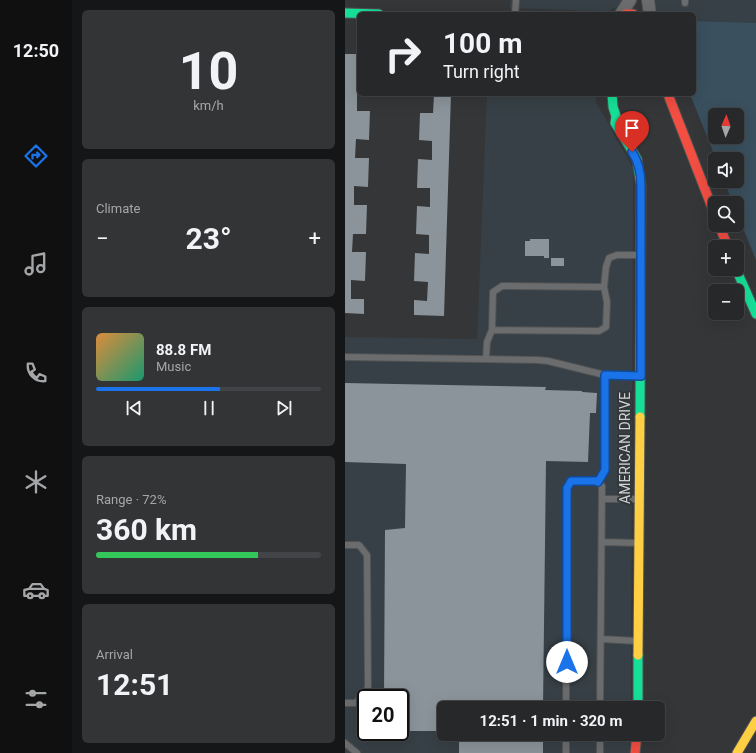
<!DOCTYPE html>
<html lang="en">
<head>
<meta charset="utf-8">
<style>
	body { margin:0; font-family:Roboto,sans-serif; background:#333436; color:#f1f3f6; height:100vh; display:flex; flex-direction:column; font-size:15px; white-space:nowrap }
	* { box-sizing:border-box; margin:0 }
	p { font-size:13px; color:#a4a6a8 }
	.icon { flex:none; width:22px; height:22px; fill:none; stroke:currentColor; stroke-width:2; stroke-linecap:round; stroke-linejoin:round }
	.map { position:relative; flex:1; overflow:hidden }
	.side { display:flex; flex-direction:column; gap:10px; padding:10px; background:#151617; width:273px }
	.side>* { flex:none }
	.hud { position:absolute; left:12px; top:12px; width:339px; height:84px; border-radius:6px; box-shadow:0 4px 16px #0002,0 0 0 1px #434447; background:#27282a; color:#f1f3f6; overflow:hidden }
	.needle { width:26px; rotate:2deg }
	.tools { position:absolute; left:363px; top:108px; display:grid; gap:8px }
	.tools a { display:grid; place-items:center; width:36px; height:36px; border-radius:6px; background:#27282a; box-shadow:0 4px 16px #0002,0 0 0 1px #434447; font-size:20px }
	.speed { position:absolute; left:12px; top:689px; display:flex; gap:8px; font-size:20px; font-weight:700; text-align:center }
	.speed>* { display:grid; place-content:center; width:52px; height:52px; border-radius:50%; background:#27282a; box-shadow:0 4px 16px #0002,0 0 0 1px #434447; line-height:1 }
	.speed .limit { border:2px solid #111; border-radius:6px; background:#fff; color:#111 }
	.pin { position:absolute; display:grid; place-items:center; width:34px; height:34px; color:#fff; margin:-41px -17px; border-radius:50% 50% 50% 0; rotate:-45deg; box-shadow:0 0 4px #0007 }
	.pin .icon { rotate:45deg }
	.me { position:absolute; width:44px; margin:-22px; rotate:0deg; stroke-linejoin:round; filter:drop-shadow(0 0 3px #0008) }
	.turn { display:flex; align-items:center; gap:14px; height:84px; padding:0 20px; font-size:18px }
	.turn .icon { width:52px; height:52px; stroke-width:2.5 }
	.turn b { display:block; font-size:28px; line-height:34px }
	.big { font-size:30px; font-weight:700; line-height:1.1 }
	.side .widget { flex:1; display:flex; flex-direction:column; justify-content:center; gap:6px; min-width:0; padding:0 14px; border-radius:6px; background:#333436 }
	.side .dial { align-items:center; gap:0 }
	.dial b { font-size:52px; line-height:1 }
	.song { display:flex; align-items:center; gap:12px }
	.cover { width:48px; height:48px; border-radius:6px; background:linear-gradient(135deg,hsl(30 70% 55%),hsl(160 70% 35%)) }
	.played { height:4px; border-radius:2px; background:linear-gradient(90deg,#1a73e8 55%,#434447 55%) }
	.keys { display:flex; justify-content:space-around; direction:ltr }
	.heat { display:flex; justify-content:space-between; align-items:center; font-size:22px; direction:ltr }
	.charge { height:6px; border-radius:3px; background:linear-gradient(90deg,#34c759 72%,#434447 0) }
	.trip { position:absolute; left:92px; top:701px; width:228px; height:40px; border-radius:6px; background:#27282a; box-shadow:0 4px 16px #0002,0 0 0 1px #434447; font-weight:700; line-height:40px; text-align:center }
	main { display:flex; flex:1; min-height:0 }
	.tabs { display:flex; flex-direction:column; width:72px; justify-content:space-around; align-items:center; background:#101011; color:#a4a6a8 }
	.tabs .icon { width:28px; height:28px }
	.tabs .active { color:#1a73e8 }
	.tabs b { font-size:18px; color:#f1f3f6 }
	.map>svg:first-child { display:block }
	.built { fill:#374046; fill-rule:evenodd }
	.green { fill:#3a505f; fill-rule:evenodd }
	.building { fill:#8b949a }
	.lines { fill:none; stroke-linecap:round; stroke-linejoin:round }
	.lane-casing { stroke:#505253; stroke-width:8 }
	.street-casing { stroke:#505253; stroke-width:14 }
	.fast-casing { stroke:#505253; stroke-width:11 }
	.slow-casing { stroke:#505253; stroke-width:11 }
	.jam-casing { stroke:#505253; stroke-width:11 }
	.lane { stroke:#6b6c6e; stroke-width:6 }
	.street { stroke:#6b6c6e; stroke-width:12 }
	.fast { stroke:#16e098; stroke-width:9 }
	.slow { stroke:#ffcf43; stroke-width:9 }
	.jam { stroke:#f24e42; stroke-width:9 }
	.route-casing { stroke:#114b97; stroke-width:10 }
	.route { stroke:#1a73e8; stroke-width:7 }
	.labels { text-anchor:middle; stroke-width:4; stroke-linejoin:round; paint-order:stroke }
	.street-label { font-size:14px; fill:#d1d4d6; stroke:#32373a }
</style>
</head>
<body>
<main>
<nav class="tabs">
<b>12:50</b>
<svg class="icon active" aria-label="directions" viewBox="0 0 24 24"><path d="M12 3l9 9-9 9-9-9zM9 14v-3h6M13 9l2 2-2 2"/></svg>
<svg class="icon" aria-label="music" viewBox="0 0 24 24"><path d="M9 18V5l10-2v13"/><circle cx="6" cy="18" r="3"/><circle cx="16" cy="16" r="3"/></svg>
<svg class="icon" aria-label="phone" viewBox="0 0 24 24"><path d="M5 4h4l2 5-3 2q2 4 5 5l2-3 5 2v4C11 20 4 13 5 4z"/></svg>
<svg class="icon" aria-label="climate" viewBox="0 0 24 24"><path d="M12 3v18M4 7l16 10M4 17L20 7"/></svg>
<svg class="icon" aria-label="car" viewBox="0 0 24 24"><path d="M5 17H2v-5l4-1 3-4h7l3 4 3 1v5h-3M9 17h6M6 11h13"/><circle cx="7" cy="17" r="2"/><circle cx="17" cy="17" r="2"/></svg>
<svg class="icon" aria-label="filters" viewBox="0 0 24 24"><path d="M4 7h16M4 17h16"/><circle cx="9" cy="7" r="2"/><circle cx="15" cy="17" r="2"/></svg>
</nav>
<section class="side">
<div class="widget dial"><b>10</b><p>km/h</p></div>
<div class="widget"><p>Climate</p>
<div class="heat"><a>−</a><b class="big">23°</b><a>+</a></div>
</div>
<div class="widget">
<div class="song"><i class="cover"></i><div><b>88.8 FM</b><p>Music</p></div></div>
<div class="played"></div>
<div class="keys"><svg class="icon" aria-label="previous" viewBox="0 0 24 24"><path d="M18 5L8 12l10 7zM5 5v14"/></svg><svg class="icon" aria-label="pause" viewBox="0 0 24 24"><path d="M8 5v14M16 5v14"/></svg><svg class="icon" aria-label="next" viewBox="0 0 24 24"><path d="M6 5l10 7-10 7zM19 5v14"/></svg></div>
</div>
<div class="widget"><p>Range · 72%</p><b class="big">360 km</b><div class="charge"></div></div>
<div class="widget"><p>Arrival</p><b class="big">12:51</b></div>
</section>
<div class="map">
<svg width="411" height="753" viewBox="0 0 411 753">
	<rect width="100%" height="100%" fill="#343638"/>
	<path class="built" d="M165,0H279L272,7L263,11H252L165,8Z
		M310,0H411V23L349,21V14H313Z
		M142,94H250L251,102L288,168L286,708H99V734H286L284,753H0V337L132,339ZM21,698H55V732H21Z"/>
	<path class="green" d="M349,21L411,23V260L392,213V203H388L379,181H392V159H371L345,94H349ZM370,115H392V137H370Z"/>
	<path class="building" d="M0,54H13L14,92H12V111H25L24,140L11,139L10,158H24L23,187L9,186V205H22L21,234H8L7,252H21L20,281L6,280V299H19V314L0,313Z
		M89,94H106L99,316L69,315V300L82,301L83,282L69,281L70,253L84,254V235L71,234L72,206L85,207V188H72L73,159L87,160V141L74,140L75,113H88Z
		M185,239H204V258H199V256H180V241H185Z
		M206,258H219V266H206Z
		M0,383L201,387L200,390L237,391V392L252,393L251,413H245L243,462L201,461L198,708H99V731H55V698H39L40,530L60,528L61,464L0,462Z
		M114,734H198V753H114Z"/>
	<g class="lines">
		<g class="lane-casing">
			<path id="lane" d="M340,0V3
				M170,14L171,0
				M147,330L254,331L261,327L262,302L259,287
				M0,357L193,360L203,361L260,375
				M141,359L142,342L147,330L148,292L157,286L259,287L261,267L264,258L272,255H295
				M253,482L260,469V375L293,376
				M257,499H293
				M257,542L293,543
				M0,545H14L22,555L23,688L11,703H0
				M256,639L292,641
				M221,708L222,488L225,481H251L257,486L255,708
				M0,743L12,753
				M221,753V734
				M255,753V734"/>
		</g>
		<g class="street-casing">
			<path id="street" d="M303,0L305,14
				M276,14L285,0"/>
		</g>
		<g class="fast-casing">
			<path id="fast" d="M0,13L34,14
				M267,94L268,107L271,116L270,123L292,159L296,186L295,417
				M391,269L411,314
				M293,708V655"/>
		</g>
		<g class="slow-casing">
			<path id="slow" d="M293,655L295,417
				M392,753L411,721"/>
		</g>
		<g class="jam-casing">
			<path id="jam" d="M280,14H288
				M324,94V97L370,215
				M374,225L383,247
				M290,753L292,734"/>
		</g>
		<use href="#lane" class="lane"/>
		<use href="#street" class="street"/>
		<use href="#fast" class="fast"/>
		<use href="#slow" class="slow"/>
		<use href="#jam" class="jam"/>
	</g>
	<g class="lines">
		<g class="route-casing">
			<path id="route" d="M222,662V488L226,481H251L253,482L260,470V375L296,376V186C296,173 294,162 287,152"/>
		</g>
		<use href="#route" class="route"/>
	</g>
	<g class="labels">
		<g class="street-label">
			<text transform="translate(280 448) rotate(-90)" y="5">AMERICAN DRIVE</text>
		</g>
	</g>
</svg>
<div class="tools">
<a><svg class="needle" viewBox="-14 -14 28 28"><path d="M0-13l5 13h-10z" fill="#e53935"/><path d="M0 13l5-13h-10z" fill="#a4a6a8"/></svg></a>
<a><svg class="icon" aria-label="sound" viewBox="0 0 24 24"><path d="M4 9h4l5-4v14l-5-4H4zM17 9q2 3 0 6"/></svg></a>
<a><svg class="icon" aria-label="search" viewBox="0 0 24 24"><circle cx="10" cy="10" r="6"/><path d="M15 15l6 6"/></svg></a>
<a>+</a>
<a>−</a>
</div>
<div class="speed"><div class="limit">20</div></div>
<div class="pin" style="left:287px;top:152px;background:#d93025"><svg class="icon" aria-label="arrive" viewBox="0 0 24 24"><path d="M6 21V4h12l-3 4 3 4H6"/></svg></div>
<svg class="me" style="left:222px;top:662px" viewBox="-20 -20 40 40"><circle r="19" fill="#fff"/><path d="M0-13L10 11 0 6-10 11z" fill="#1a73e8"/></svg>
<div class="trip">12:51 · 1 min · 320 m</div>
<div class="hud">
<div class="turn"><svg class="icon" aria-label="right" viewBox="0 0 24 24"><path d="M7 20v-9h11M14 6l5 5-5 5"/></svg><div><b>100 m</b>Turn right</div></div>
</div>
</div>
</main>
</body>
</html>
